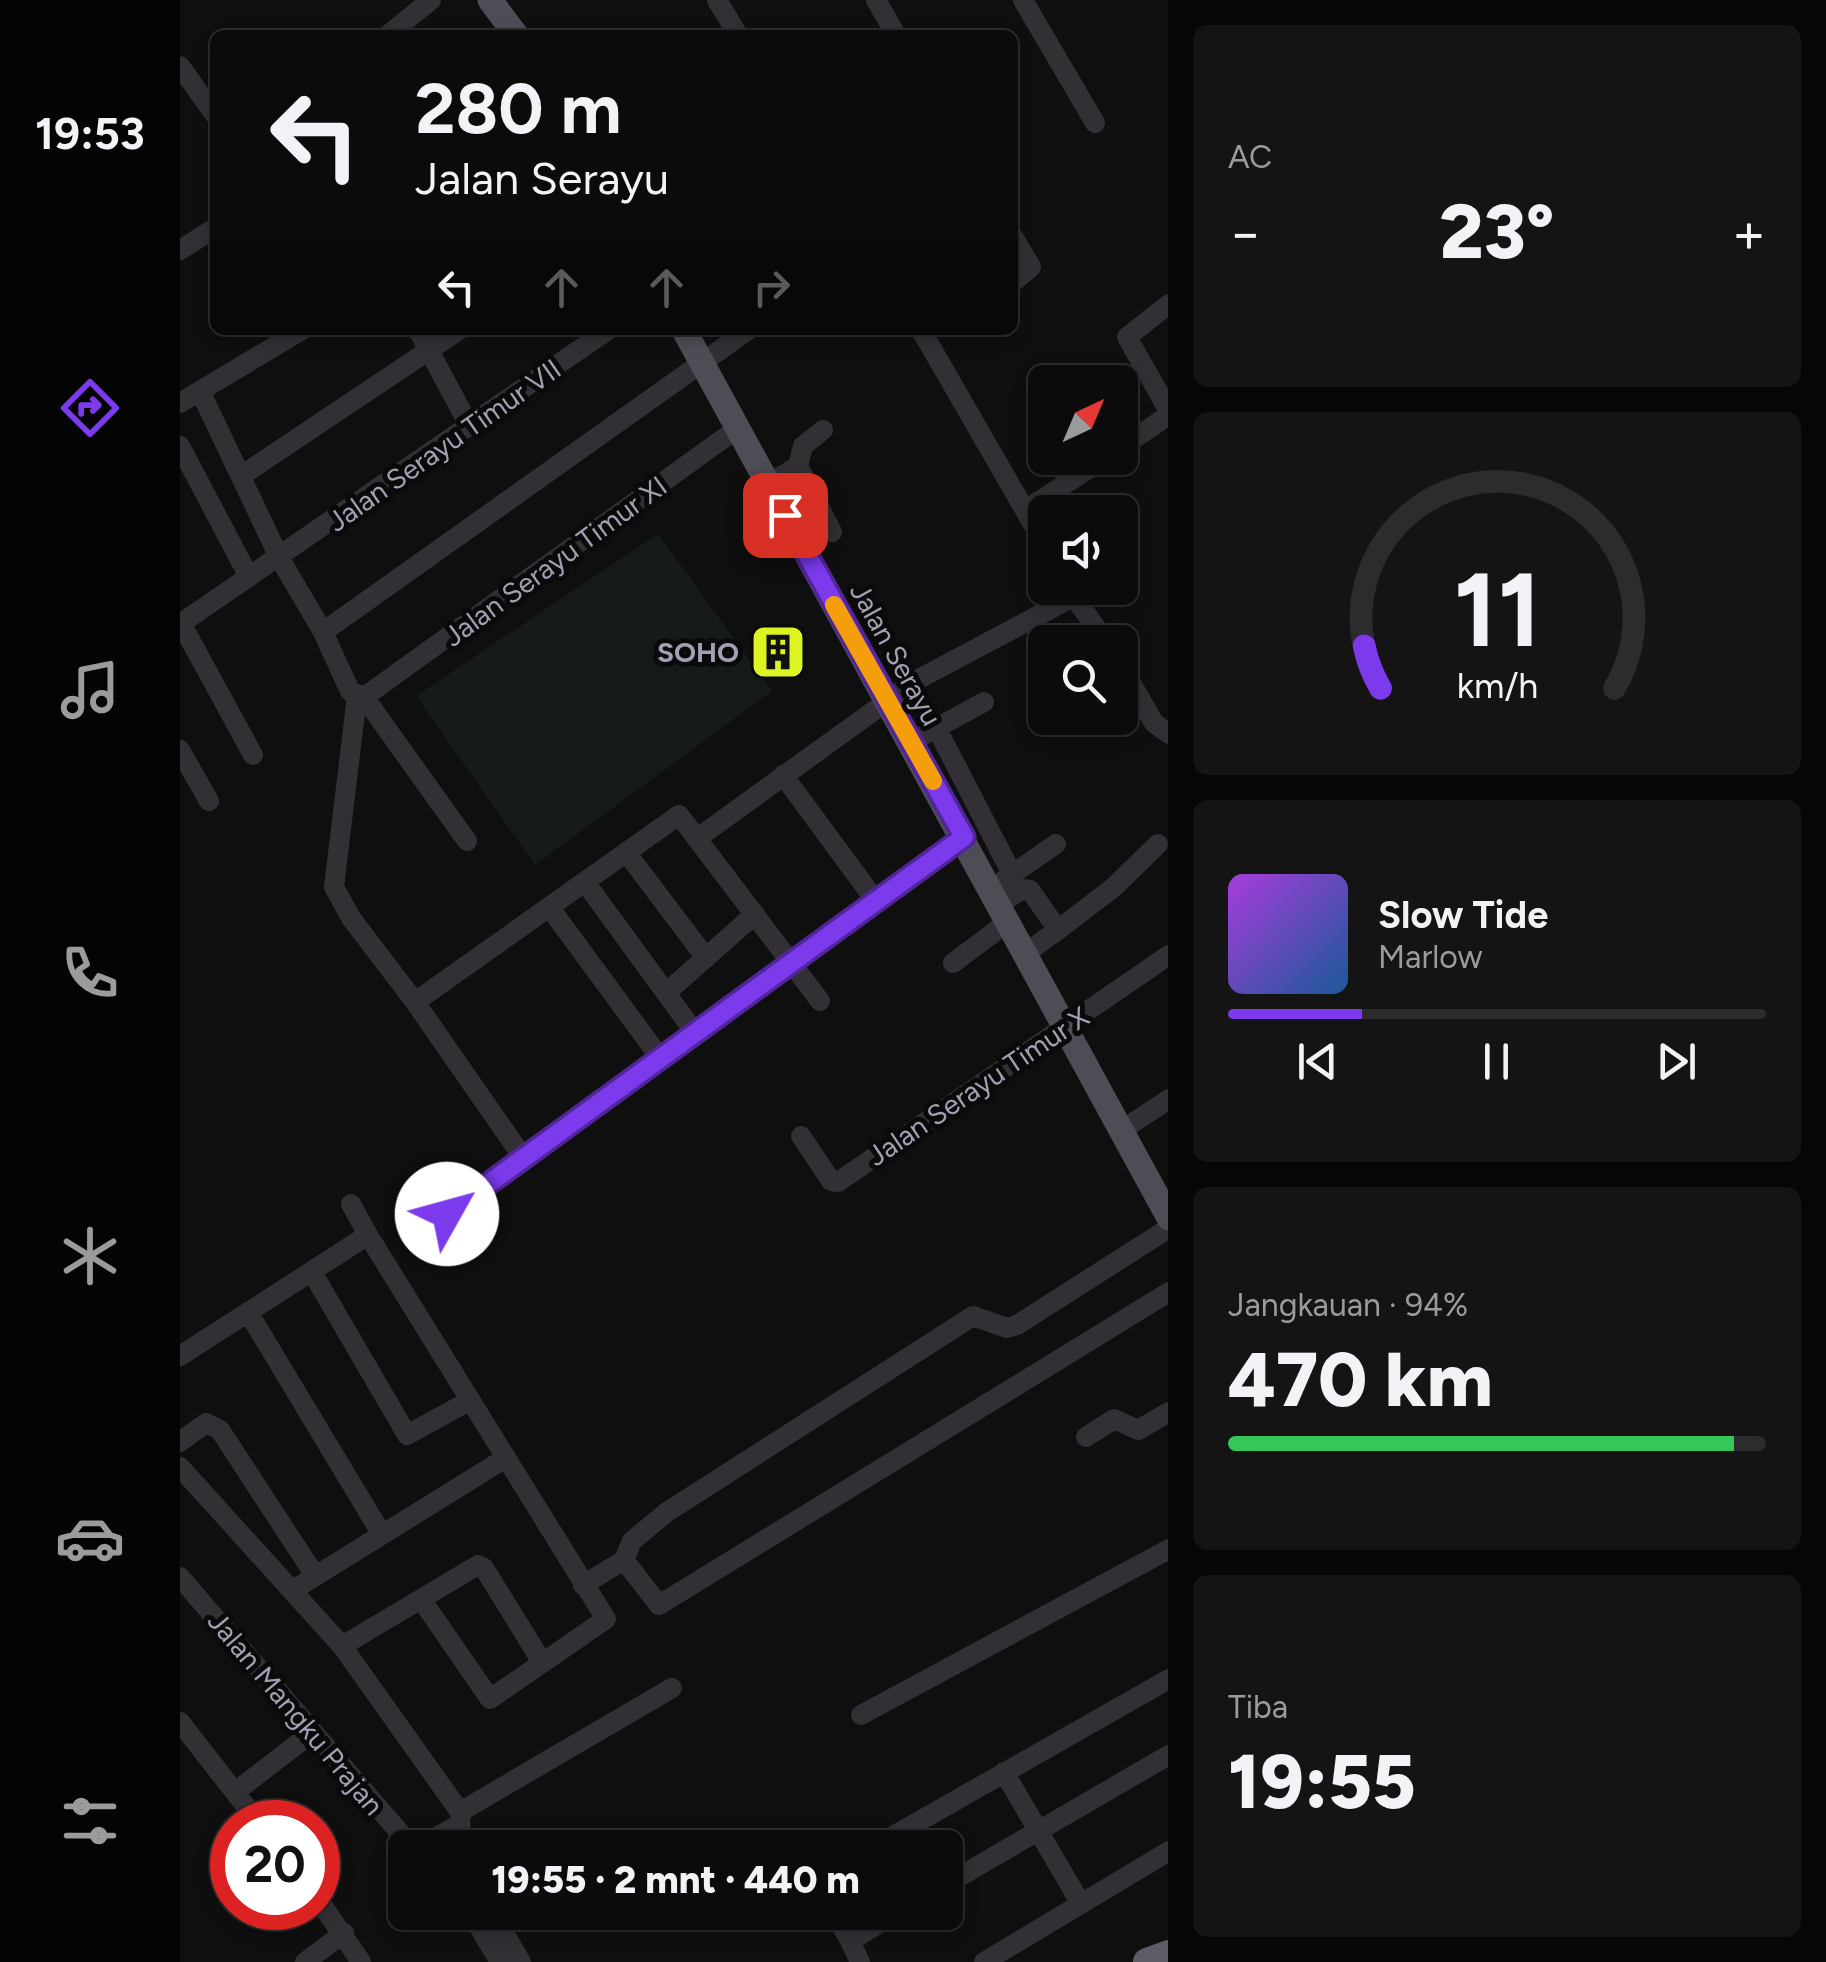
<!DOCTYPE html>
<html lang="id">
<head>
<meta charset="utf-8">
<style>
	body { margin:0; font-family:Figtree,sans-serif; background:#151415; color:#f1f3f6; height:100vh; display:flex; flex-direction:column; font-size:38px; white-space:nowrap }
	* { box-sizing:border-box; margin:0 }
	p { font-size:32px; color:#9a9b9d }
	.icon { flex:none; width:55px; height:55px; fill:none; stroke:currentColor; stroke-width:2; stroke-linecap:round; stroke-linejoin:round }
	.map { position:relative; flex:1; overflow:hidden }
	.drawer { display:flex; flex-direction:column; gap:25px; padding:25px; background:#070607; width:658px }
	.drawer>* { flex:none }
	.top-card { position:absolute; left:30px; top:30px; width:808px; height:305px; border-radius:15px; box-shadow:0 5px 15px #0003,0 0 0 2px #2c2b2d; background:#0c0b0c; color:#f1f3f6; overflow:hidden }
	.needle { width:65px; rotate:44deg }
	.tools { position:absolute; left:848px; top:365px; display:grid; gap:20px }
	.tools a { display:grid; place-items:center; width:110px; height:110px; border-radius:15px; background:#0c0b0c; box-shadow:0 5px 15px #0003,0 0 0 2px #2c2b2d; font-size:50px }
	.speed { position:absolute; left:30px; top:1800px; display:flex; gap:20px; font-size:50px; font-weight:700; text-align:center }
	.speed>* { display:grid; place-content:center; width:130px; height:130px; border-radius:50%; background:#0c0b0c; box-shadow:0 5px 15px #0003,0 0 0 2px #2c2b2d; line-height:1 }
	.speed .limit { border:15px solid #d22; background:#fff; color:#111 }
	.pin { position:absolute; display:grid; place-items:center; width:85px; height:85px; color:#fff; margin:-42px; border-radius:20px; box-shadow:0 5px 15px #0006 }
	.me { position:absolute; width:110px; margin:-55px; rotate:52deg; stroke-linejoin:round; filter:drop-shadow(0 0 8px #0008) }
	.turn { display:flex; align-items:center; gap:35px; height:210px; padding:0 40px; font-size:45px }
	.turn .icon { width:130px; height:130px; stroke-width:2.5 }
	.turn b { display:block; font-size:70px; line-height:85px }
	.lanes { display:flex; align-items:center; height:95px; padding:0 40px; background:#0003; justify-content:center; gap:50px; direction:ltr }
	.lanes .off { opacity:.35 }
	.big { font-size:75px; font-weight:800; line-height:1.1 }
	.drawer .tile { flex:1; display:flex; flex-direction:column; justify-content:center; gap:15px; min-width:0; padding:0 35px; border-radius:15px; background:#151415 }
	.drawer .dial { align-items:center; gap:0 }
	.dial svg { height:260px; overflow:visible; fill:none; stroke:#2c2b2d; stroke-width:7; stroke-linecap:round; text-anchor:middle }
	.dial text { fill:#f1f3f6; stroke:none }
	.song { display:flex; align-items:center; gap:30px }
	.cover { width:120px; height:120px; border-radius:15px; background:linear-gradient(135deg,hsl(280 70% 55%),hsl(210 70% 35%)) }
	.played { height:10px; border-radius:5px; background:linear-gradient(90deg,#7c3aed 25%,#2c2b2d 25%) }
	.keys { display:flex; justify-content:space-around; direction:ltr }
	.heat { display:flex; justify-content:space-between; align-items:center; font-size:55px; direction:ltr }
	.charge { height:15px; border-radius:8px; background:linear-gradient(90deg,#34c759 94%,#2c2b2d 0) }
	.trip { position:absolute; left:208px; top:1830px; width:575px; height:100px; border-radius:15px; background:#0c0b0c; box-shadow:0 5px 15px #0003,0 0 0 2px #2c2b2d; font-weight:800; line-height:100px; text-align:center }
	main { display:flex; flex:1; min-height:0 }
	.dock { display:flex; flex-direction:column; width:180px; justify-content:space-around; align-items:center; background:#050405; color:#9a9b9d }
	.dock .icon { width:70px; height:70px }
	.dock .current { color:#7c3aed }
	.dock b { font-size:45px; color:#f1f3f6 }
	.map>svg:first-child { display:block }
	.green { fill:#151b19 }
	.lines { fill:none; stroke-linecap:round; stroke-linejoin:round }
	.minor { stroke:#323035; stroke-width:20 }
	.major { stroke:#4e4c54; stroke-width:25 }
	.highway { stroke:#5e5c66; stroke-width:28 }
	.route-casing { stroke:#51269a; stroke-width:25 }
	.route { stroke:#7c3aed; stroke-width:18 }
	.slow { stroke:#f59e0b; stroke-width:18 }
	.labels { text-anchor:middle; stroke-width:10; stroke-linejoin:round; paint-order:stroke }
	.street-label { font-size:28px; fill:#a2a0b2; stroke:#0b0a0b }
	.poi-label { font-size:28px; font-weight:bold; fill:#a2a0b2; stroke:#0b0a0b; text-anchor:end }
</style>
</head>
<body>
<main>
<nav class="dock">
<b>19:53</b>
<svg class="icon current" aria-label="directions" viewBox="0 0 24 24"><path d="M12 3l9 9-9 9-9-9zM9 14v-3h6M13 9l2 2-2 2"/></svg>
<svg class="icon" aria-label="music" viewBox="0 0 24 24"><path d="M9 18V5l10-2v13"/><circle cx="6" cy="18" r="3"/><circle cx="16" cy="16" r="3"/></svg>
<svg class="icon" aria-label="phone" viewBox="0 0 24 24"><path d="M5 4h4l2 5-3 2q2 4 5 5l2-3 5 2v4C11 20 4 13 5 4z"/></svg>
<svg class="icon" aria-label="climate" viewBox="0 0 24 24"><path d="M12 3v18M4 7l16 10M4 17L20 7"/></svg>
<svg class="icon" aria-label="car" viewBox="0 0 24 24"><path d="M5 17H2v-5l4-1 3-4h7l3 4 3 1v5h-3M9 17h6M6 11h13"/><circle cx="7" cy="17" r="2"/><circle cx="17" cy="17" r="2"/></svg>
<svg class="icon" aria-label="filters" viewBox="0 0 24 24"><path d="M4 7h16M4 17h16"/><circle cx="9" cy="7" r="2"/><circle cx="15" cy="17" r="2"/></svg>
</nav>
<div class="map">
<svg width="989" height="1962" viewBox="0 0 989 1962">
	<rect width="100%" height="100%" fill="#100f10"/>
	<path class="green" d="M478,534L592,691L355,865L236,696Z"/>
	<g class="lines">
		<path class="minor" d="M537,0L558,35
			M696,0L716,35
			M843,0L915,123
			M208,35L251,0
			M0,66L35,115
			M832,235L851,267L832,283
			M0,250L35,228
			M989,304L947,337L989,411
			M238,330L290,427
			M741,330L865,545
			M20,391L100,559L143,632L170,691L184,697L558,428
			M0,403L122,330
			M0,446L69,577
			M940,448L989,415
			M618,466L652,532
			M61,476L279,330
			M588,484L618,466L623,446L643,430
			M847,509L925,458
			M888,588L926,642
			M1,623L73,755
			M0,624L428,330
			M143,632L568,330
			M940,664L974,723L989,734
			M177,696L154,887L171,918L235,1002
			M184,697L287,841
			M756,727L832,874
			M731,742L804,702
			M0,750L29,801
			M603,775L695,900
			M519,837L735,681L893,597
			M446,852L526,958
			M824,880L876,844
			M405,882L486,993L575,914
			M819,904L843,889L850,890L878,930L847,952
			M370,908L481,1059L784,837
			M878,930L934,887L978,844
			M773,963L829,921
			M486,993L515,1033
			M481,1059L342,1156L235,1002L499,815L640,1001
			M942,1130L989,1099
			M621,1136L651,1181L658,1182L989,955
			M171,1204L188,1235
			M267,1214L342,1156
			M132,1272L227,1435L289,1401
			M68,1312L201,1533
			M0,1356L188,1235L426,1619L310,1699L241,1599
			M906,1437L934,1419L958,1430L989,1412
			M0,1442L26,1423L40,1430L134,1574
			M0,1467L162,1646L280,1812L281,1848
			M444,1560L479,1605L989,1292
			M0,1577L233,1848
			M403,1585L444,1560L452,1541L487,1512L793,1316L827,1328L837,1325L989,1228
			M113,1590L324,1459
			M162,1646L298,1565L304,1568L362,1662
			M681,1715L989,1549
			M0,1722L78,1822
			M824,1772L901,1904
			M55,1792L133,1732
			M280,1812L492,1688
			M237,1848L278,1825
			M692,1848L989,1679
			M765,1885L989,1755
			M138,1899L181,1962
			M290,1912L320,1962
			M312,1912L341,1962
			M654,1912L670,1941
			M125,1962L164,1933
			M680,1962L670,1941L718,1912
			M804,1962L989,1851"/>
		<path class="major" d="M310,0L336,35
			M504,330L989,1218"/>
		<path class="highway" d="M967,1962L989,1954"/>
	</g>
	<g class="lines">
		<g class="route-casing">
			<path id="route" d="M267,1214L784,837L605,515"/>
		</g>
		<use href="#route" class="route"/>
		<path class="slow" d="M654,605L753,781"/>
	</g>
	<defs>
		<g id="building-square" transform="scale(2.875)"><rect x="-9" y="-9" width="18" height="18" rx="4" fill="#ddf423" stroke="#0b0a0b"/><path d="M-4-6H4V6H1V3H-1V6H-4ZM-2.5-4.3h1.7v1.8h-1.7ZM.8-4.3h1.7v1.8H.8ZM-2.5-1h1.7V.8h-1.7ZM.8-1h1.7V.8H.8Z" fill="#111"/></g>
	</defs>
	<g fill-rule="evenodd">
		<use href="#building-square" x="598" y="652"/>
	</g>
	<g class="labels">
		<g class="street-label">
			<text transform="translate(264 445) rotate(-35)" y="10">Jalan Serayu Timur VII</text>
			<text transform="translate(375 561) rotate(-36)" y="10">Jalan Serayu Timur XI</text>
			<text transform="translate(716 654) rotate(61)" y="10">Jalan Serayu</text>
			<text transform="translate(798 1086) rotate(-34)" y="10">Jalan Serayu Timur X</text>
			<text transform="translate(116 1713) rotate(50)" y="10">Jalan Mangku Prajan</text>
		</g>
		<g class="poi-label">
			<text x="559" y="662">SOHO</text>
		</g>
	</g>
</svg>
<div class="tools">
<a><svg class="needle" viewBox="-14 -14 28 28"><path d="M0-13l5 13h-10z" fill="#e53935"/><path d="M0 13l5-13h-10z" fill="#9a9b9d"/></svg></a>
<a><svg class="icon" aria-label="sound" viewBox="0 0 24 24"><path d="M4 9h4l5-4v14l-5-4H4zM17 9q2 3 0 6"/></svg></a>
<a><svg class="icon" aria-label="search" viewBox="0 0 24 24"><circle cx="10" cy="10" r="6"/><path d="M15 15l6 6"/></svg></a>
</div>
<div class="speed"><div class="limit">20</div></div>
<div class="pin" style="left:605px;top:515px;background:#d93025"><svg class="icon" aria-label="arrive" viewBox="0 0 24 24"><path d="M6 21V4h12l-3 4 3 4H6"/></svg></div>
<svg class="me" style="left:267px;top:1214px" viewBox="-20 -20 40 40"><circle r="19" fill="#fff"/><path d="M0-13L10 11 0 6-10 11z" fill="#7c3aed"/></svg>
<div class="trip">19:55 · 2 mnt · 440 m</div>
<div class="top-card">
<div class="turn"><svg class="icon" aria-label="left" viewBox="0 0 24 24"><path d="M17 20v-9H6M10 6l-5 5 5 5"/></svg><div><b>280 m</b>Jalan Serayu</div></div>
<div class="lanes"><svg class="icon" aria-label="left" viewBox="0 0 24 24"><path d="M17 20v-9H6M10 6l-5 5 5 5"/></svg><svg class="icon off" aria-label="ahead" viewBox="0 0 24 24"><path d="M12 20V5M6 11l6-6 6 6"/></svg><svg class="icon off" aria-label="ahead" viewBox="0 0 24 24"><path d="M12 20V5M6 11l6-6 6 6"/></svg><svg class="icon off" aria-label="right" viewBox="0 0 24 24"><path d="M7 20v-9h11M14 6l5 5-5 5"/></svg></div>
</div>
</div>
<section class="drawer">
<div class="tile"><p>AC</p>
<div class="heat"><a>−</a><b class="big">23°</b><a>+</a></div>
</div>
<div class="tile dial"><svg viewBox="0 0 100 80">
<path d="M14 69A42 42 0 1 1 86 69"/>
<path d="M14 69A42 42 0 0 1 9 56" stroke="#7c3aed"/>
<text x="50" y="56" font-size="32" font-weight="700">11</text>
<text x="50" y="72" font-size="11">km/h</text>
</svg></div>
<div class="tile">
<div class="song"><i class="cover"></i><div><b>Slow Tide</b><p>Marlow</p></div></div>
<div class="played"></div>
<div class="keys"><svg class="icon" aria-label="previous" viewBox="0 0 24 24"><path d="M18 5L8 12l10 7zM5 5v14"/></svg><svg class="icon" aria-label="pause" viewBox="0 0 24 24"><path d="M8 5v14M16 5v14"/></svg><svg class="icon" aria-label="next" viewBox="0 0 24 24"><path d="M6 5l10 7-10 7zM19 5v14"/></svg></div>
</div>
<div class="tile"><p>Jangkauan · 94%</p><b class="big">470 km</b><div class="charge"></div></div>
<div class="tile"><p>Tiba</p><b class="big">19:55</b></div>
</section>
</main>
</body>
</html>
